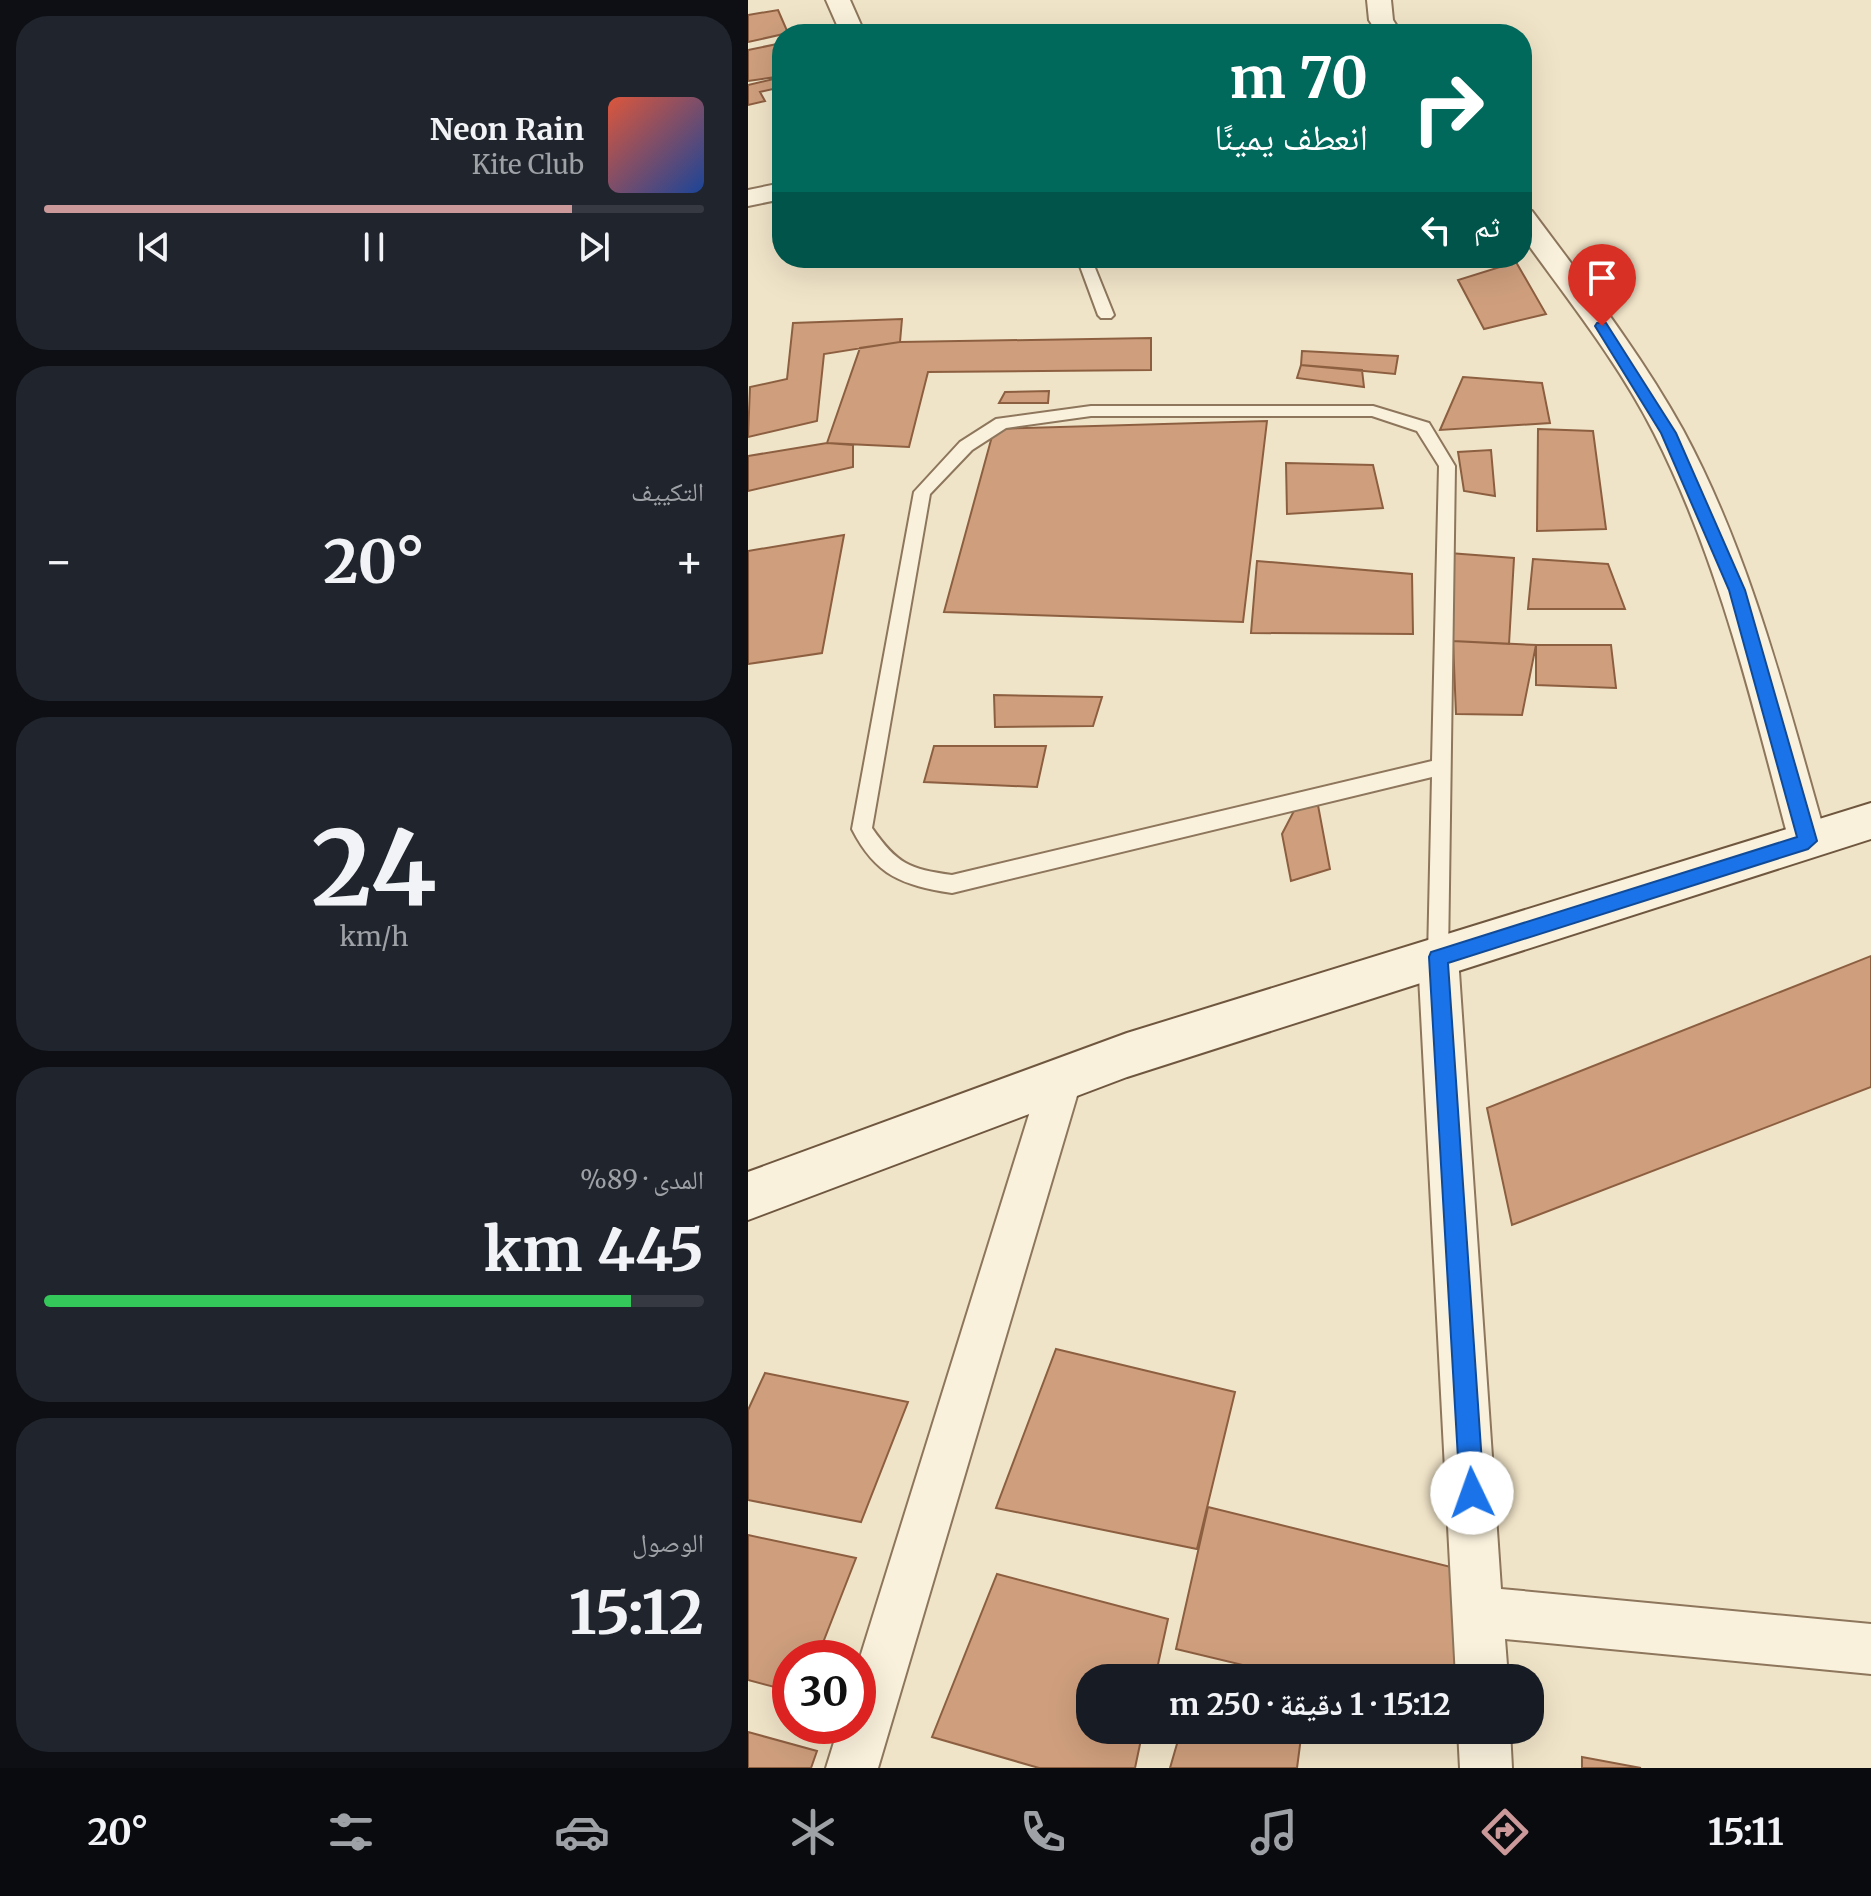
<!DOCTYPE html>
<html lang="ar">
<head>
<meta charset="utf-8">
<style>
	body { margin:0; font-family:Merriweather,"Noto Naskh Arabic",serif; background:#20242c; color:#f1f3f6; direction:rtl; height:100vh; display:flex; flex-direction:column; font-size:30px; white-space:nowrap }
	* { box-sizing:border-box; margin:0 }
	p { font-size:26px; color:#9ea1a6 }
	.icon { flex:none; width:44px; height:44px; fill:none; stroke:currentColor; stroke-width:2; stroke-linecap:round; stroke-linejoin:round }
	.map { position:relative; flex:1; overflow:hidden; direction:ltr }
	.drawer { display:flex; flex-direction:column; gap:16px; padding:16px; background:#0d0f14; width:748px }
	.drawer>* { flex:none }
	.guide { position:absolute; left:24px; top:24px; width:760px; height:244px; border-radius:32px; box-shadow:0 8px 32px #0002; direction:rtl; background:#00695c; color:#fff; overflow:hidden }
	.speed { position:absolute; left:24px; top:1640px; display:flex; gap:16px; font-size:40px; font-weight:700; text-align:center }
	.speed>* { display:grid; place-content:center; width:104px; height:104px; border-radius:50%; background:#171b24; box-shadow:0 8px 32px #0002; line-height:1 }
	.speed .limit { border:12px solid #d22; background:#fff; color:#111 }
	.pin { position:absolute; display:grid; place-items:center; width:68px; height:68px; color:#fff; margin:-82px -34px; border-radius:50% 50% 50% 0; rotate:-45deg; box-shadow:0 0 8px #0007 }
	.pin .icon { rotate:45deg }
	.me { position:absolute; width:88px; margin:-44px; rotate:357deg; stroke-linejoin:round; filter:drop-shadow(0 0 6px #0008) }
	.turn { display:flex; align-items:center; gap:28px; height:168px; padding:0 32px; font-size:36px }
	.turn .icon { width:104px; height:104px; stroke-width:2.5 }
	.turn b { display:block; font-size:56px; line-height:68px }
	.then { display:flex; align-items:center; height:76px; padding:0 32px; background:#0003; gap:16px; font-size:30px }
	.big { font-size:60px; font-weight:700; line-height:1.1 }
	.drawer .widget { flex:1; display:flex; flex-direction:column; justify-content:center; gap:12px; min-width:0; padding:0 28px; border-radius:32px; background:#20242c }
	.drawer .dial { align-items:center; gap:0 }
	.dial b { font-size:104px; line-height:1 }
	.song { display:flex; align-items:center; gap:24px }
	.cover { width:96px; height:96px; border-radius:12px; background:linear-gradient(135deg,hsl(10 70% 55%),hsl(220 70% 35%)) }
	.played { height:8px; border-radius:4px; background:linear-gradient(90deg,#cc999b 80%,#363941 80%) }
	.keys { display:flex; justify-content:space-around; direction:ltr }
	.heat { display:flex; justify-content:space-between; align-items:center; font-size:44px; direction:ltr }
	.charge { height:12px; border-radius:6px; background:linear-gradient(90deg,#34c759 89%,#363941 0) }
	.trip { position:absolute; left:328px; top:1664px; width:468px; height:80px; border-radius:32px; background:#171b24; box-shadow:0 8px 32px #0002; font-weight:700; line-height:80px; text-align:center; direction:rtl }
	.tabs { display:flex; height:128px; justify-content:space-around; align-items:center; background:#090b0e; color:#9ea1a6 }
	.tabs .icon { width:56px; height:56px }
	.tabs .current { color:#cc999b }
	.tabs b { font-size:36px; color:#f1f3f6 }
	main { display:flex; flex:1; min-height:0 }
	.map>svg:first-child { display:block }
	.building { fill:#cf9f7d; stroke:#8d5f41; stroke-width:2 }
	.lines { fill:none; stroke-linecap:round; stroke-linejoin:round }
	.lane-casing { stroke:#8d765c; stroke-width:4 }
	.street-casing { stroke:#8d765c; stroke-width:4 }
	.secondary-casing { stroke:#6f573f; stroke-width:4 }
	.lane { fill:#faf1dc; fill-rule:evenodd }
	.street { fill:#faf1dc; fill-rule:evenodd }
	.secondary { fill:#faf1dc; fill-rule:evenodd }
	.route { fill:#1a73e8; stroke:#114b97; stroke-width:2 }
</style>
</head>
<body>
<main>
<div class="map">
<svg width="1123" height="1768" viewBox="0 0 1123 1768">
	<rect width="100%" height="100%" fill="#f0e4c8"/>
	<path class="building" d="M30,10L40,33L0,42V15Z
		M34,43V76L0,81V50Z
		M34,77V87L12,92L17,101L0,105V85Z
		M768,262L798,314L736,329L710,280Z
		M154,319L152,342L76,354L69,421L0,437L2,387L39,379L45,323Z
		M403,338V370L180,372L161,447L79,443L112,348L152,342Z
		M554,351L650,356L647,374L553,365Z
		M553,365L614,370L616,387L549,378Z
		M715,377L794,383L802,423L692,430Z
		M301,391L300,403H251L257,392Z
		M519,421L495,622L196,612L246,429Z
		M790,429L845,431L858,529L789,531Z
		M79,443L105,445V467L0,491V456Z
		M743,450L747,496L716,491L710,452Z
		M538,463L625,465L635,508L539,514Z
		M96,535L74,653L0,664V551Z
		M701,553L766,558L761,644L705,641Z
		M785,559L860,564L877,609H780Z
		M509,561L664,574L665,634L503,633Z
		M705,641L788,645L774,715L708,714Z
		M788,645H863L868,688L788,685Z
		M246,695L354,697L345,726L247,727Z
		M186,746H298L289,787L176,782Z
		M569,800L582,869L543,881L534,834L549,805Z
		M1123,956V1087L764,1225L739,1108Z
		M308,1349L487,1392L449,1549L248,1508Z
		M17,1373L160,1402L113,1522L0,1500V1410Z
		M460,1507L703,1567L714,1678H549L428,1649Z
		M0,1535L108,1558L69,1658H42V1691L0,1680Z
		M249,1574L420,1619L407,1678H342V1730H395L387,1768H291L184,1737Z
		M433,1730H554L549,1768H422Z
		M0,1732L69,1751L63,1768H0Z
		M834,1757L893,1768H834Z"/>
	<g class="lines">
		<g class="lane-casing">
			<path id="lane" d="M329,258H343L366,315L363,318H353L350,315Z
				M343,406H625L681,423L707,466L700,957L697,963L690,966L683,963L680,957L684,777L204,893C154,885 128,876 104,829L166,492L212,442L248,419ZM343,416H624L669,431L691,466L684,761L204,875C161,869 149,864 124,828L182,494L224,450L258,428Z"/>
		</g>
		<g class="street-casing">
			<path id="street" d="M78,0H102L117,34H93Z
				M619,0H643L645,20L654,34H630L621,20Z
				M34,183V199L0,206V190Z
				M774,209L784,211C837,282 892,352 935,430C1004,558 1039,702 1079,841L1073,852L1060,857L1047,852L1041,841C1004,703 971,561 906,433C870,362 820,300 774,236Z
				M690,940L704,945L710,957L753,1589L1123,1624V1674L757,1639L760,1678H708L670,957L676,945Z
				M313,1060L328,1065L334,1079L130,1768H78L91,1726H110V1664L292,1079L298,1065Z
				M710,1730H762L764,1768H712Z"/>
		</g>
		<g class="secondary-casing">
			<path id="secondary" d="M1123,803V839L379,1077L0,1220V1172L379,1033Z"/>
		</g>
		<use href="#lane" class="lane"/>
		<use href="#street" class="street"/>
		<use href="#secondary" class="secondary"/>
	</g>
	<path class="route" d="M849,323H858L928,433L997,590L1069,841L1060,849L700,963L736,1493L732,1501L724,1505L716,1501L712,1493L681,957L683,952L1049,837L981,590L913,433L847,326Z"/>
</svg>
<div class="speed"><div class="limit">30</div></div>
<div class="pin" style="left:854px;top:326px;background:#d93025"><svg class="icon" aria-label="arrive" viewBox="0 0 24 24"><path d="M6 21V4h12l-3 4 3 4H6"/></svg></div>
<svg class="me" style="left:724px;top:1493px" viewBox="-20 -20 40 40"><circle r="19" fill="#fff"/><path d="M0-13L10 11 0 6-10 11z" fill="#1a73e8"/></svg>
<div class="trip">15:12 · 1 دقيقة · 250 m</div>
<div class="guide">
<div class="turn"><svg class="icon" aria-label="right" viewBox="0 0 24 24"><path d="M7 20v-9h11M14 6l5 5-5 5"/></svg><div><b>70 m</b>انعطف يمينًا</div></div>
<div class="then">ثم<svg class="icon" aria-label="left" viewBox="0 0 24 24"><path d="M17 20v-9H6M10 6l-5 5 5 5"/></svg></div>
</div>
</div>
<section class="drawer">
<div class="widget">
<div class="song"><i class="cover"></i><div><b>Neon Rain</b><p>Kite Club</p></div></div>
<div class="played"></div>
<div class="keys"><svg class="icon" aria-label="previous" viewBox="0 0 24 24"><path d="M18 5L8 12l10 7zM5 5v14"/></svg><svg class="icon" aria-label="pause" viewBox="0 0 24 24"><path d="M8 5v14M16 5v14"/></svg><svg class="icon" aria-label="next" viewBox="0 0 24 24"><path d="M6 5l10 7-10 7zM19 5v14"/></svg></div>
</div>
<div class="widget"><p>التكييف</p>
<div class="heat"><a>−</a><b class="big">20°</b><a>+</a></div>
</div>
<div class="widget dial"><b>24</b><p>km/h</p></div>
<div class="widget"><p>المدى · 89%</p><b class="big">445 km</b><div class="charge"></div></div>
<div class="widget"><p>الوصول</p><b class="big">15:12</b></div>
</section>
</main>
<nav class="tabs">
<b>15:11</b>
<svg class="icon current" aria-label="directions" viewBox="0 0 24 24"><path d="M12 3l9 9-9 9-9-9zM9 14v-3h6M13 9l2 2-2 2"/></svg>
<svg class="icon" aria-label="music" viewBox="0 0 24 24"><path d="M9 18V5l10-2v13"/><circle cx="6" cy="18" r="3"/><circle cx="16" cy="16" r="3"/></svg>
<svg class="icon" aria-label="phone" viewBox="0 0 24 24"><path d="M5 4h4l2 5-3 2q2 4 5 5l2-3 5 2v4C11 20 4 13 5 4z"/></svg>
<svg class="icon" aria-label="climate" viewBox="0 0 24 24"><path d="M12 3v18M4 7l16 10M4 17L20 7"/></svg>
<svg class="icon" aria-label="car" viewBox="0 0 24 24"><path d="M5 17H2v-5l4-1 3-4h7l3 4 3 1v5h-3M9 17h6M6 11h13"/><circle cx="7" cy="17" r="2"/><circle cx="17" cy="17" r="2"/></svg>
<svg class="icon" aria-label="filters" viewBox="0 0 24 24"><path d="M4 7h16M4 17h16"/><circle cx="9" cy="7" r="2"/><circle cx="15" cy="17" r="2"/></svg>
<b>20°</b>
</nav>
</body>
</html>
